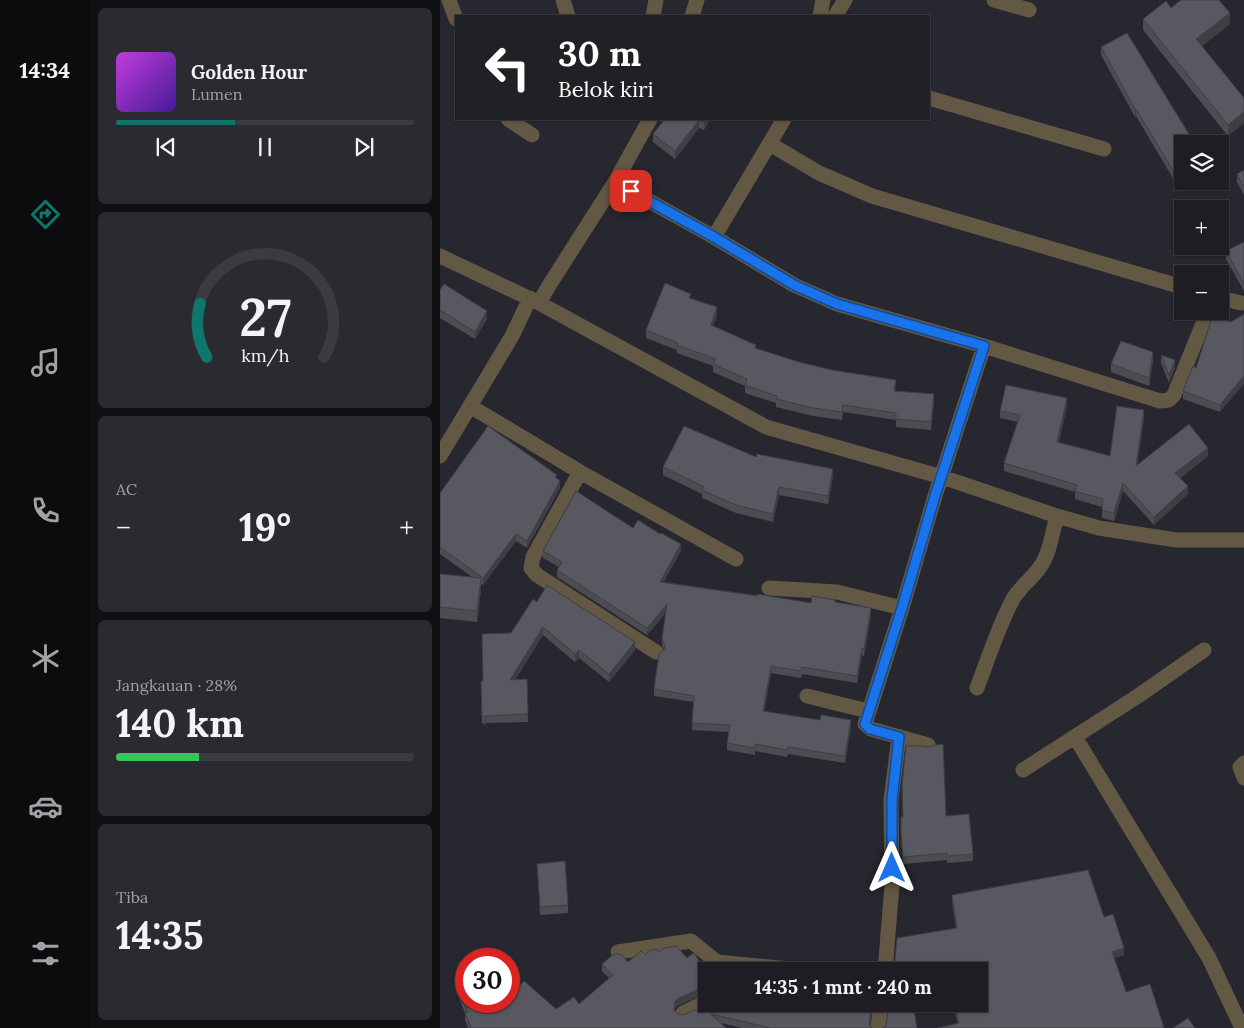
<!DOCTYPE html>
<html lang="id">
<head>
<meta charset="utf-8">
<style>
	body { margin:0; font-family:Lora,serif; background:#2a2a30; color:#f1f3f6; height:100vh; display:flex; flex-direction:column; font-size:19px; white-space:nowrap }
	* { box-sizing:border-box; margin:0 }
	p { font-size:16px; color:#a0a2a6 }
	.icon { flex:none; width:28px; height:28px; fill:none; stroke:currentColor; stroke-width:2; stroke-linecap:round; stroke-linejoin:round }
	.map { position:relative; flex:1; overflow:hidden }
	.sheet { display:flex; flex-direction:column; gap:8px; padding:8px; background:#101013; width:350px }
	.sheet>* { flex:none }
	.banner { position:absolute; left:15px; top:15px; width:475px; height:105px; border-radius:0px; box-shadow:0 1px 4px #0004,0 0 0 1px #3b3b41; background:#202124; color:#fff; overflow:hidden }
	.fabs { position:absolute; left:734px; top:135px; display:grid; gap:10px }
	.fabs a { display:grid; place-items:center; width:55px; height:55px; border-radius:0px; background:#1d1d23; box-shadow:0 1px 4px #0004,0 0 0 1px #3b3b41; font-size:25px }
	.speed { position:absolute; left:15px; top:948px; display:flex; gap:10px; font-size:25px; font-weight:700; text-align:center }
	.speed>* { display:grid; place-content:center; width:65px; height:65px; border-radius:50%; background:#1d1d23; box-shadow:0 1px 4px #0004,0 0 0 1px #3b3b41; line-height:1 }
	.speed .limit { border:8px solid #d22; background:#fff; color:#111 }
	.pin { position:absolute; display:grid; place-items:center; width:42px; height:42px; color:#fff; margin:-21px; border-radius:10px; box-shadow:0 2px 8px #0006 }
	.me { position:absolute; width:55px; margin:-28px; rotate:0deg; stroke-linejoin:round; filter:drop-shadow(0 0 4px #0008) }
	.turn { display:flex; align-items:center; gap:18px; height:105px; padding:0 20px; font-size:22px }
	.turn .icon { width:65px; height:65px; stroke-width:2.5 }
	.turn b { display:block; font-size:35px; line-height:42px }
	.big { font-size:38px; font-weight:800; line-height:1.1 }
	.sheet .widget { flex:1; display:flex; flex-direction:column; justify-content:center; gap:8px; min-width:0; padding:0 18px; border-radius:8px; background:#2a2a30 }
	.sheet .dial { align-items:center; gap:0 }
	.dial svg { height:130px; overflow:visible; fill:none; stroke:#3b3b41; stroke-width:7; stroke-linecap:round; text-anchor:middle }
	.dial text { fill:#f1f3f6; stroke:none }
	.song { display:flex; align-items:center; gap:15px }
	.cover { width:60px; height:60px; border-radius:8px; background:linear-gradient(135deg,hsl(290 70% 55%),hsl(260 70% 35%)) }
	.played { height:5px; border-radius:2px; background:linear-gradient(90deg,#0f766e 40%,#3b3b41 40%) }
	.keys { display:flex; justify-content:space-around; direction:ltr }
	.heat { display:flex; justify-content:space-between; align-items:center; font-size:28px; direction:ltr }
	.charge { height:8px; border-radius:4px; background:linear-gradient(90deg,#34c759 28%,#3b3b41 0) }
	.trip { position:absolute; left:258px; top:962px; width:290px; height:50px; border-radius:0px; background:#1d1d23; box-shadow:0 1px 4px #0004,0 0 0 1px #3b3b41; font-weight:800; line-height:50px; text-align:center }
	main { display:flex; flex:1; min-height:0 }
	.tab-bar { display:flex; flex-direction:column; width:90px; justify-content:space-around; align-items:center; background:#0c0c0e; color:#a0a2a6 }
	.tab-bar .icon { width:35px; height:35px }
	.tab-bar .current { color:#0f766e }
	.tab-bar b { font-size:22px; color:#f1f3f6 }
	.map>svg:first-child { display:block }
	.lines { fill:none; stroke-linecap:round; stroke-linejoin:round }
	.minor { stroke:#635844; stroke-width:15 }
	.wall { fill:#4c4c53 }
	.shaded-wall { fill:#3e3e44 }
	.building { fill:#585861; stroke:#3e3e44 }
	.route-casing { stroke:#114b97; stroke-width:12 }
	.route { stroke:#1a73e8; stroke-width:9 }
</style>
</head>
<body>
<main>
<nav class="tab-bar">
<b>14:34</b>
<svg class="icon current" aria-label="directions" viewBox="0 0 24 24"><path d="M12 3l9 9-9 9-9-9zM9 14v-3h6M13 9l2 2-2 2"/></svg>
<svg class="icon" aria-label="music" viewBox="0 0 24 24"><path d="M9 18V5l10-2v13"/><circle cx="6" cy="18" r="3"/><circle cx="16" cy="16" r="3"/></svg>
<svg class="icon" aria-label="phone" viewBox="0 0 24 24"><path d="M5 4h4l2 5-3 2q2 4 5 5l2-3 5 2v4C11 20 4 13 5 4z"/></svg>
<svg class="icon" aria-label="climate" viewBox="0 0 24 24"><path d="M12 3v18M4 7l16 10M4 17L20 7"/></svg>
<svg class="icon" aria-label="car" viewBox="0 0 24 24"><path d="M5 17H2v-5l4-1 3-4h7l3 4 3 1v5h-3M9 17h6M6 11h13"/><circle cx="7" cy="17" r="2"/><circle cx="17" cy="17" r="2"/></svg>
<svg class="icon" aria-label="filters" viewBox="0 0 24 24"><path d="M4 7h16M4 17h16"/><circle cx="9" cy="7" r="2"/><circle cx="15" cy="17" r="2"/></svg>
</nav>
<section class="sheet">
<div class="widget">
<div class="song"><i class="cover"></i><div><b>Golden Hour</b><p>Lumen</p></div></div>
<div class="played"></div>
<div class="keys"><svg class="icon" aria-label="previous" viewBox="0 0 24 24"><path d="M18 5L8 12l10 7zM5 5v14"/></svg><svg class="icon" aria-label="pause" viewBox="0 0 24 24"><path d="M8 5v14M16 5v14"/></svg><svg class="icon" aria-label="next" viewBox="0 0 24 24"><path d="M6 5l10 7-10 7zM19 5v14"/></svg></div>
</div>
<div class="widget dial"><svg viewBox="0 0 100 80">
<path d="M14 69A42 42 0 1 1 86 69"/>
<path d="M14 69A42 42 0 0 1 10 36" stroke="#0f766e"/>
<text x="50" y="56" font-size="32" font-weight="700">27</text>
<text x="50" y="72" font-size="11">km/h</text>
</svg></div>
<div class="widget"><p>AC</p>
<div class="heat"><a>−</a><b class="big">19°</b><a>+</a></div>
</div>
<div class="widget"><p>Jangkauan · 28%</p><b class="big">140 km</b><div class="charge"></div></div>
<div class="widget"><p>Tiba</p><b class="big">14:35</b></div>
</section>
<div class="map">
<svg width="804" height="1028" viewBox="0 0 804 1028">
	<rect width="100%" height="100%" fill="#27272f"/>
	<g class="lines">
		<path class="minor" d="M9,0L16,19
			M123,0L128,16
			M554,0L589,10
			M213,16L216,0
			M252,16L257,0
			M380,16L383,0
			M395,16L405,0
			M489,98L664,149
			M68,119L92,135
			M330,144L379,173L432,196L742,287
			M175,182L274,237L354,285L397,304L544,346L720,401L729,400L734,395L768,311
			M274,237L344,119
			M0,256L99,303L326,427L502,477L617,516L659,528L736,540H804
			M780,298L801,303
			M99,303L110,284L175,182L210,119
			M30,406L140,472L296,559
			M0,456L72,336L90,298
			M140,472L93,557L91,568L97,575L216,652
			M329,588L397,592L462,608
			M537,688C548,659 558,627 573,599C580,587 592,579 600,567C610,553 612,533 617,516
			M367,696L428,711
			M635,737L769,958L802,1028
			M488,745L431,729L425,724L462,608L495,496L544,346
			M804,763L800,767L804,778
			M583,770L698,696L764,650
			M178,952L251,941L277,962L371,971
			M445,971L452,885L451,800L459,737
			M243,1013L266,1002
			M438,1028L441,1004"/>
	</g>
	<path class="wall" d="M731,8L790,24L762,46L804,98L788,136L703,30V19Z
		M661,47L755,144L741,192L696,116L695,117L661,55Z
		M225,119H270L264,130L259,128L235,159L213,142V134Z
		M804,170V195L797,182V174Z
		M804,242V291L786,259V251Z
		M0,290L47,319L35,339L0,318Z
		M251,299L277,315L273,326L316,349L359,362L456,388L455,391L494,402L491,430L456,427V420L403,412L402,420L373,416L336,407V403L305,393V386L273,372V366L237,353V350L206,338V330Z
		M791,322L780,412L743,399V391L756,368Z
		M721,355L735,368L729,383L721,363Z
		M713,360L709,386L671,372V364Z
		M627,406L619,442L670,456L704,418L697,465L768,456L740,478L748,494L714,525L683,491L674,521L662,518V507L635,499V492L564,471V463L578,422L560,418V411Z
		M316,457L393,477L388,504L339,495L333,522L296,513L262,498V494L223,475V467Z
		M117,478L120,488L87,548L76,541L43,585L41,584V590L37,622L0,618V574L32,577L0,554V493Z
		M193,528L241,551L223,582L371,603L395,602L431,615L424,656L422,655L417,683L362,674L361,678L331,673L324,712L411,727L405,763L348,754L347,757L315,751V755L287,750V743L289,732L252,730L254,702L214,696V689L224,650L222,645V638L226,613L207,635L117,577V570L119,567L103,558V551Z
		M97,602L195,650L169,682L139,658L135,662L103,635L75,680L87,679L88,722L46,723L45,726L44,723L42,724L41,681H43L71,633Z
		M506,816L533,854V861L507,863V860L463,864L461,839V824L463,817Z
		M97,864L128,905V913L100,915Z
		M512,895L664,917L684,955L674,958L686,992L518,1024L513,1004H539V971H455V960L516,928L512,902Z
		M219,952L247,958L266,972V993L239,1005L235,1008V1010L238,1014L243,1015L433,1004L430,1025L432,1028H302L281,1023L286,1028H28L25,1020V1013L15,988V981L63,1003L116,1009L139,1004L169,978L162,971V964L188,962L205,955Z"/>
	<path class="shaded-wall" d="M790,13V24L756,50V39Z
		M695,109H696V116L695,117Z
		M804,112V123L788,136V125Z
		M265,119H270L264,130V122Z
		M259,120V128L235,159V151Z
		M746,181H759L741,192V184Z
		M277,307V315L271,333V325Z
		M47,311V319L35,339V332Z
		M713,352V360L709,386V378Z
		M735,360V368L729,383V375Z
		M804,376V384L780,412V405Z
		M494,394V402L491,430V422Z
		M627,398V406L617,449V442Z
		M704,410V418L696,474V466Z
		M768,448V456L735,481V473Z
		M393,469V477L388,504V496Z
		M120,481V488L87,548V541Z
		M683,483V491L674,521V513Z
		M748,486V494L714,525V517Z
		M339,487V495L333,522V514Z
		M76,534V541L43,585V578Z
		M241,544V551L220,589V582Z
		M41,578V590L37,622V611Z
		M227,604V611L207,635V628Z
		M431,608V615L424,656V649Z
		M103,627V635L70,688V680Z
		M195,642V650L169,682V674Z
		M422,648V655L417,683V676Z
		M139,650V658L135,662V654Z
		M331,666V673L323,718V711Z
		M46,716V723L45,726V718Z
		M411,720V727L405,763V756Z
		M684,948V955L672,959V952Z
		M266,986V993L239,1005L235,1008L234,1017L235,1001L239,998Z
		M432,1004H433L430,1028L429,1024Z"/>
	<path class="building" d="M741,0H779L790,13L756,39L804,98V112L788,125L703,19L726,1L731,8Z
		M687,33L755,144H742V181H746L741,184L696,109H695L661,47Z
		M225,119H265L264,122L259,120L235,151L213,134Z
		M804,170V187L797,174Z
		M804,242V284L786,251Z
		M225,283L251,294L249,298L277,307L271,325L316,345L315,348L359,362L392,370L456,380L454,391L494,394L491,422L456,419V413L403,405L402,412L373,408L336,399L337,396L305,385L307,379L273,364L276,359L237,345L238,343L206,330Z
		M4,284L47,311L35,332L0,310V290Z
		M804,314V376L780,405L743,391L753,366L756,368L772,317L791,322Z
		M681,341L713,352L709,378L671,364Z
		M721,355L735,360L729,375Z
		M566,385L627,398L617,442L670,456L677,406L704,410L696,466L749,424L768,448L735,473L748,486L714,517L683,483L674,513L662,510L663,499L635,491L637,485L564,463L580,415L560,411Z
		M48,426L117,475L115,477L120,481L87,541L76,534L43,578L0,547V493Z
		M244,426L316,457L317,454L393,469L388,496L339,487L333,514L296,505L262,490L264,487L223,467Z
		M136,491L193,528L198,520L220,534L221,533L241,544L220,582L317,596V594L371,603L372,596L395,600V602L431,608L424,649L422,648L417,676L362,667L361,671L331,666L323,711L380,720L381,715L411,720L405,756L348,747L347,750L315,744V748L287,743L290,725L252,723L254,696L214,689L219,654L224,650L225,646L222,638L227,604L207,628L117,570L122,562L103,551Z
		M0,574L41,578L37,611L0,607Z
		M107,585L195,642L169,674L139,650L135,654L103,627L70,680L87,679L88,714L46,716L45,718L44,716H42L41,681H43L42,634L71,633L93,599L97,602Z
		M503,744L506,816L529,814L533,854L507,856V853L463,857L461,832V817H463L462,785L466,746H480L490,747L495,745Z
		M125,861L128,905L100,907L97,864Z
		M648,870L664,917L673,914L684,948L672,952L686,992L710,984L724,1028H498L519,1023L515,1004H539V971H456L455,960L457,938L517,928L512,895Z
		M236,946L247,958L254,953L266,972V986L239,998L235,1001L234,1010L238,1014L243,1015L270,1004H432L429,1024L432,1028H331L271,1014L286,1028H31L25,1013L28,1012L15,981L26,977V1001H62L63,1003L65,1001H69V997L84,981L116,1009L134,997L139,1004L173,975L162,964L174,954H181L188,962L201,951L205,955L211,950L217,949L219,952L224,948Z
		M287,965L313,968L327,971H286Z
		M449,1004H473L477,1028H442L446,1026Z
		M748,1018L755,1028H733Z"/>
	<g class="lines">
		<g class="route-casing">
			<path id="route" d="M191,191L274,237L354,285L397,304L544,346L495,496L462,608L425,724L430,729L459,737L452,800V868"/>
		</g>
		<use href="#route" class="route"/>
	</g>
</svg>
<div class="fabs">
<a><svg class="icon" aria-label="layers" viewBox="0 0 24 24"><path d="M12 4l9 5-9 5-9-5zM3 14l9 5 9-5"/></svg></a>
<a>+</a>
<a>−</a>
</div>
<div class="speed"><div class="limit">30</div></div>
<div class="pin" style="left:191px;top:191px;background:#d93025"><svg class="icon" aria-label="arrive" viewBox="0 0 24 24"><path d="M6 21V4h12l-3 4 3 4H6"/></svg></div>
<svg class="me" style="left:452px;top:868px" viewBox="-20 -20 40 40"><path d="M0-17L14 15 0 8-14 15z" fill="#1a73e8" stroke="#fff" stroke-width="4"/></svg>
<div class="trip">14:35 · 1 mnt · 240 m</div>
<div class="banner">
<div class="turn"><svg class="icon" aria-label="left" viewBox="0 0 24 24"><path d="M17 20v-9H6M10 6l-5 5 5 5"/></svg><div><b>30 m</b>Belok kiri</div></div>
</div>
</div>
</main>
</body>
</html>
